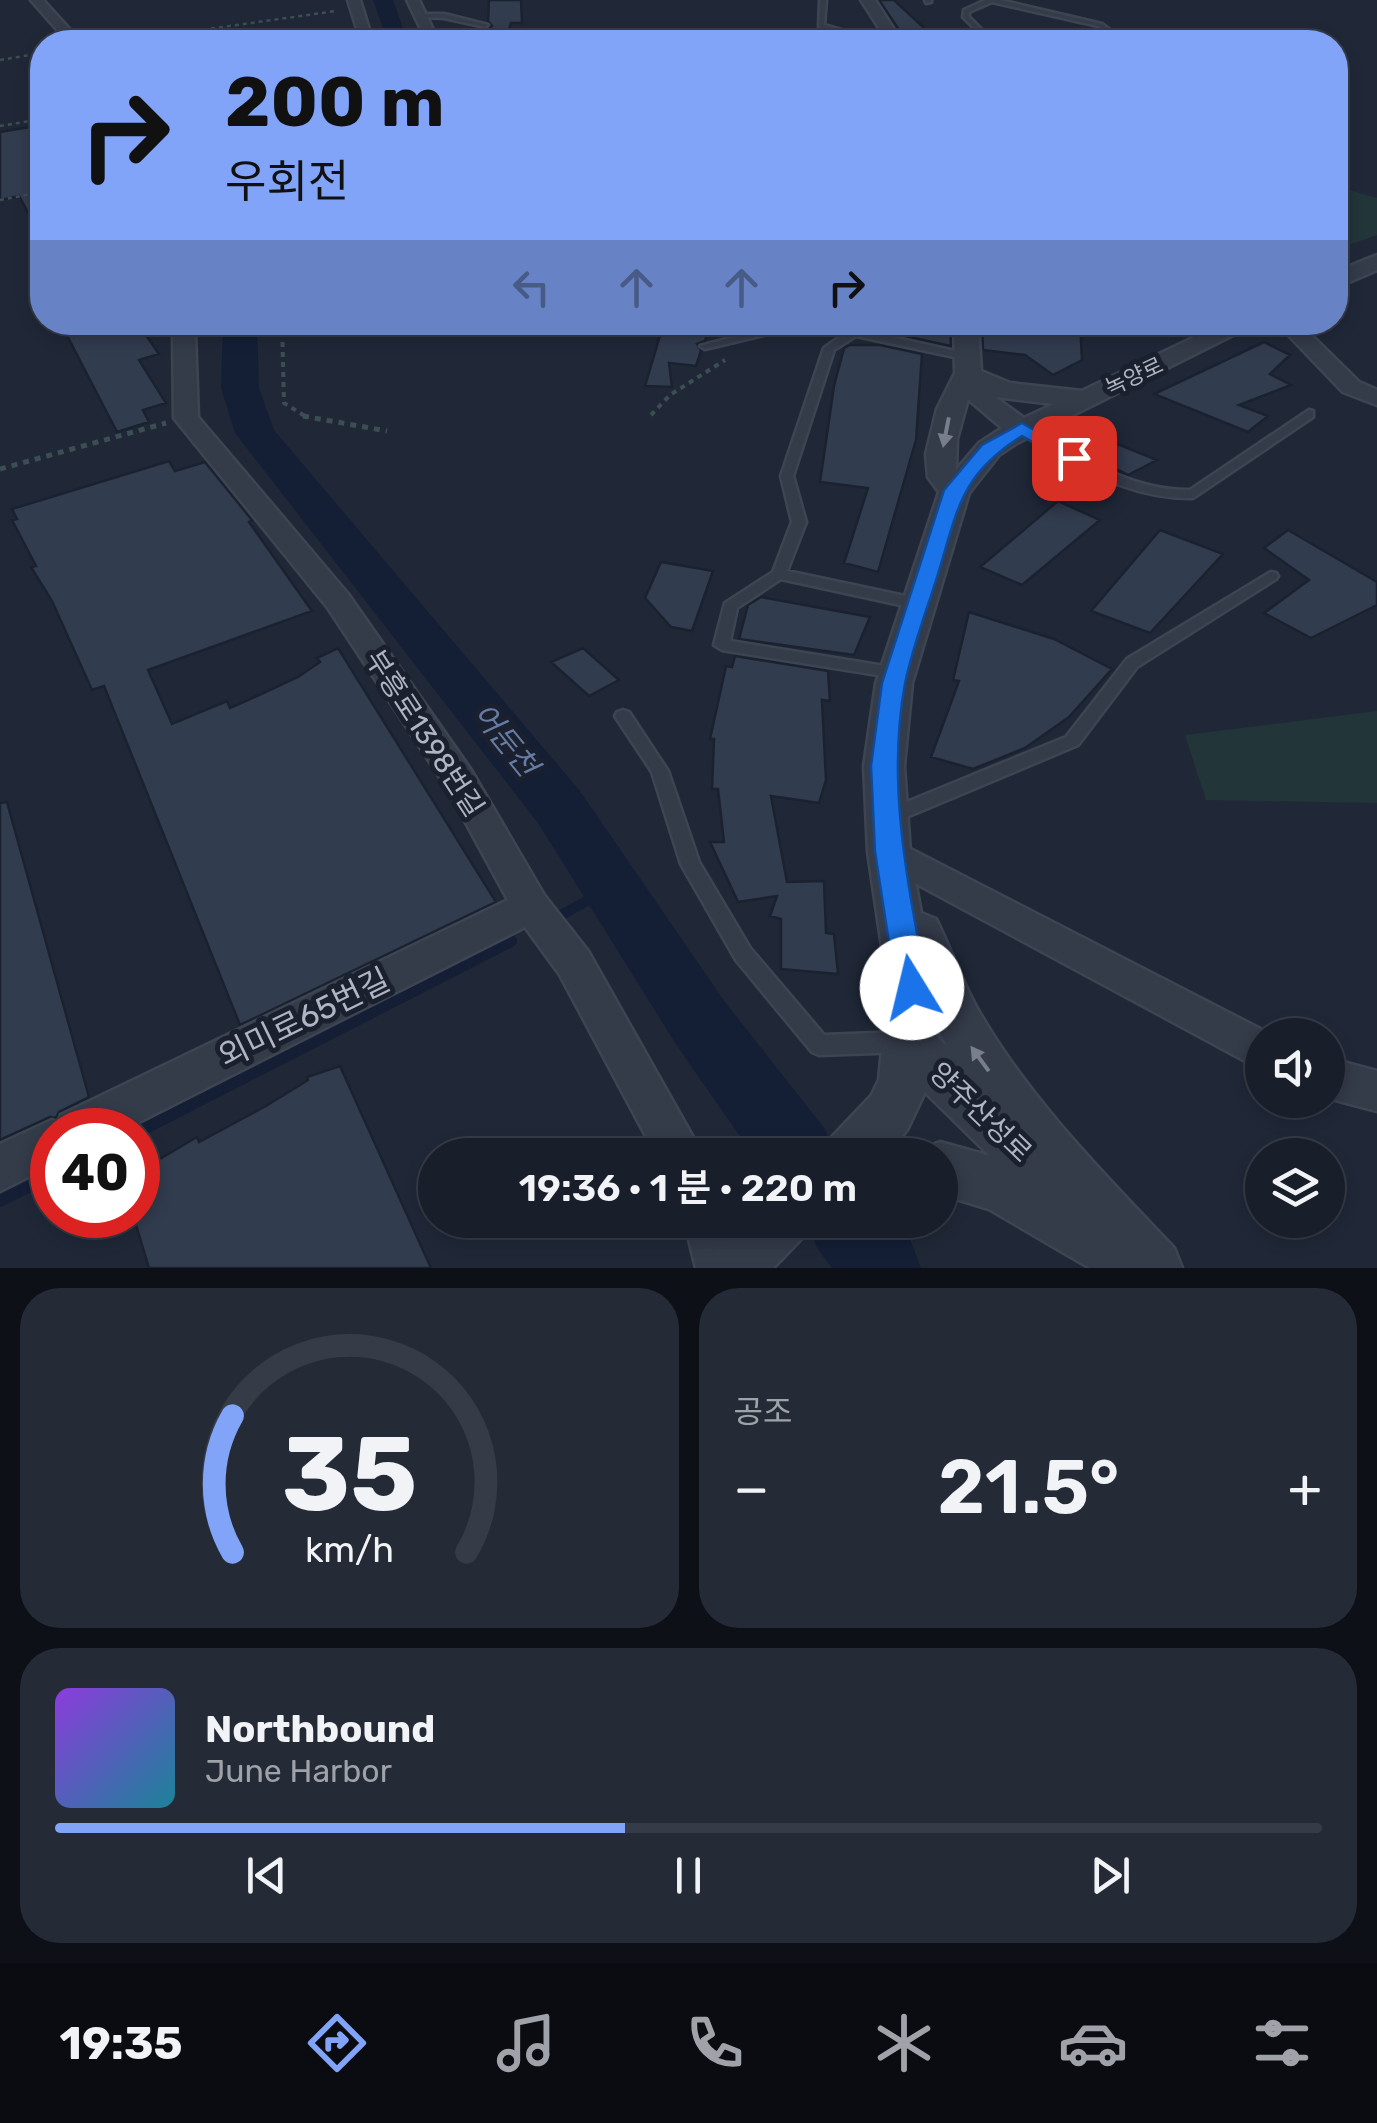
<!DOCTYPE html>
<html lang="ko">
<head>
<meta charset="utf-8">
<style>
	body { margin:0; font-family:Rubik,"Noto Sans KR",sans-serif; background:#252b36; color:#f1f3f6; height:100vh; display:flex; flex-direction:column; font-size:38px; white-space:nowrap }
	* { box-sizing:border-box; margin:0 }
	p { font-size:32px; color:#9fa2a8 }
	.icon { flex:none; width:55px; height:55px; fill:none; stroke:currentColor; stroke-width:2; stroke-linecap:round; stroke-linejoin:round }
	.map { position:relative; height:1268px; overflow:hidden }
	.side { display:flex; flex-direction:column; gap:20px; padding:20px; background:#0d1017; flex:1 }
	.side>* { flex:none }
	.banner { position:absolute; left:30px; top:30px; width:1318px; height:305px; border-radius:40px; box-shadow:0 5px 15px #0003,0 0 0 2px #363c47; background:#81a4f8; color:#111; overflow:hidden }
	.controls { position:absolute; left:1245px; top:1018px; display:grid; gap:20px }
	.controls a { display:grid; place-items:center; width:100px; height:100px; border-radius:50%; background:#181e2a; box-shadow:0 5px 15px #0003,0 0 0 2px #363c47; font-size:50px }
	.speed { position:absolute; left:30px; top:1108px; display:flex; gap:20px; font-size:50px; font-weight:700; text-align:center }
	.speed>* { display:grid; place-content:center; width:130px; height:130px; border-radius:50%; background:#181e2a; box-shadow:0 5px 15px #0003,0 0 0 2px #363c47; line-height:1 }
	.speed .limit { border:15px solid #d22; background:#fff; color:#111 }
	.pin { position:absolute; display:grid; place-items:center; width:85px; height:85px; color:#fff; margin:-42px; border-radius:20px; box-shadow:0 5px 15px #0006 }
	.me { position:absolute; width:110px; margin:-55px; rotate:351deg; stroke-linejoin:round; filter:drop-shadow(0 0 8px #0008) }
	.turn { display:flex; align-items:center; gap:35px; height:210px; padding:0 30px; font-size:45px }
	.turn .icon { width:130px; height:130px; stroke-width:2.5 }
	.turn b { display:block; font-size:70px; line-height:85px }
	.lanes { display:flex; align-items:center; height:95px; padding:0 30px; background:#0003; justify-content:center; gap:50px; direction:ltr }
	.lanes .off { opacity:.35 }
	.big { font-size:75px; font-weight:600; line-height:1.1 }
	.side .tile { flex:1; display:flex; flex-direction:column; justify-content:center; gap:15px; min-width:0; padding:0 35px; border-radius:40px; background:#252b36 }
	.side .dial { align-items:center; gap:0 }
	.dial svg { height:260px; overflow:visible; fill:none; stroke:#363c47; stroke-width:7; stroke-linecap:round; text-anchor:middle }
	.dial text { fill:#f1f3f6; stroke:none }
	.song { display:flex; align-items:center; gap:30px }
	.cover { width:120px; height:120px; border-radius:15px; background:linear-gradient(135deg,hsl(270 70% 55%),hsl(190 70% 35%)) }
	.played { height:10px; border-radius:5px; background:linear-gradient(90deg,#81a4f8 45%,#363c47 45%) }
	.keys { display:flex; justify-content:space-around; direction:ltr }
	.heat { display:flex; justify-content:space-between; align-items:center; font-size:55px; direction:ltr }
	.side .tiles { flex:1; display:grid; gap:20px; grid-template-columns:1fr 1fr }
	.tile:last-child { grid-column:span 2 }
	.trip { position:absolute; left:418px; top:1138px; width:540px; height:100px; border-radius:50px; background:#181e2a; box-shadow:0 5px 15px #0003,0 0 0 2px #363c47; font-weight:600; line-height:100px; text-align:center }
	.menu { display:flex; height:160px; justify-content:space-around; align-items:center; background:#0a0c11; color:#9fa2a8 }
	.menu .icon { width:70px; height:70px }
	.menu .on { color:#81a4f8 }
	.menu b { font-size:45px; color:#f1f3f6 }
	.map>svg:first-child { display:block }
	.green { fill:#223539 }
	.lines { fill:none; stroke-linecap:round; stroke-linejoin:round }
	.stream-far1 { stroke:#141f36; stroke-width:10 }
	.stream { stroke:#141f36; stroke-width:12 }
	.river { fill:#141f36; fill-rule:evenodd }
	.building { fill:#323c4f; stroke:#1b222f; stroke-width:2.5 }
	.service-casing { stroke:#3d4452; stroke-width:5 }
	.minor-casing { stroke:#3d4452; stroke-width:5 }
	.tertiary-casing { stroke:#3d4452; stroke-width:5 }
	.path-far2 { stroke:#3b4e52; stroke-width:2.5; stroke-dasharray:4 4; stroke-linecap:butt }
	.path-far1 { stroke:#3b4e52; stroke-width:4; stroke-dasharray:5 5; stroke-linecap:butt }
	.path { stroke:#3b4e52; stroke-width:5; stroke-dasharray:6 6; stroke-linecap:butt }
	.service { fill:#343b49; fill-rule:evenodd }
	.minor { fill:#343b49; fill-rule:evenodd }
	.tertiary { fill:#343b49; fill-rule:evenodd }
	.oneway { fill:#787e8d }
	.route { fill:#1a73e8; stroke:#114b97; stroke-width:2.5 }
	.labels { text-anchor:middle; stroke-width:10; stroke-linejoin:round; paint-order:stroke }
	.far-street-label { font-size:22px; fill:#afb5c5; stroke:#1a202d }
	.street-label { font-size:28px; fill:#afb5c5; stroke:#1a202d }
	.water-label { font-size:30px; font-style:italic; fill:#677ca5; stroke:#1a202d }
	.near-street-label { font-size:32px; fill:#afb5c5; stroke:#1a202d }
</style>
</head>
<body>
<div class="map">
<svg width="1377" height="1268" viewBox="0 0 1377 1268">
	<rect width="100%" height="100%" fill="#202838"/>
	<path class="green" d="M1335,186L1377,198V235L1335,250Z
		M1377,711V803L1206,800L1185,735Z"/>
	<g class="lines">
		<path class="stream-far1" d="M563,914L612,887"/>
		<path class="stream" d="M138,1132L511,941
			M0,1201L52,1175"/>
		<path class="river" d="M373,0H393L408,42H388Z
			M223,322H257L259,388L274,430L580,791L725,1002L825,1129L836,1155H753L677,1046L538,823L235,433L221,388Z
			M806,1220H894L910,1239L921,1268H832L817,1248Z"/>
	</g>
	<path class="building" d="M489,0H521L522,23H511L506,42H487V30L492,26L488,21Z
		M879,0H894L936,39H905Z
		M42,125V238L19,196L0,200V132Z
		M60,322H137L159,354L139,360L166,403L143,410L149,422L117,432Z
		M664,322H711L705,341L697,344L701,351L696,366L669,363L672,387L645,386Z
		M877,322H950L951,346L877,330Z
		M982,322H1080L1082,360L1053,375L1025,355L983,350Z
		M1264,342L1290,355L1270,374L1291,385L1239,405L1268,416L1248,432L1154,394Z
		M850,345H880L922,354L916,440L878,572L844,563L868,488L820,482L834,386L844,348Z
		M1110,441L1157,460L1128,475L1080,452Z
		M169,461L175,471L205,462L252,520L249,522L312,611L148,670L172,724L227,701L230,708L259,695L298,677L320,662L317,658L338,648L496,902L240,1025L104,686L92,690L52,601L31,567L36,566L12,520L17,519L12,509Z
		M1058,501L1100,520L1022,585L980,567Z
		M1160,530L1223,554L1150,633L1091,611Z
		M1288,530L1377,582V605L1311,638L1264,613L1309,580L1264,548Z
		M661,562L713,571L692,631L671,627L645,598Z
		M761,597L870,617L854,655L739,639L748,605Z
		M969,612L1054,639L1112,669L1069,717L1025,748L973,769L931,757L959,681L953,680Z
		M583,648L619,680L589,696L551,662Z
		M735,656L828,671L830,701L822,700L826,780L819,803L771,796L787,882L824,881L826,933L834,934L838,974L781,969V919L770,916L777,896L738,902L710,842H724L718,789H712L714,739H710L726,666L732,667Z
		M7,802L89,1097L59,1112L56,1118L50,1117L0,1140V803Z
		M340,1066L431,1268H149L133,1215H138V1172L197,1137L199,1142L266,1106L308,1080L307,1077Z"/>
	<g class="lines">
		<g class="service-casing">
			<path id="service" d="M820,0H826L824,25L861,36V42H855L856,38L819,27Z
				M925,0H931V2L926,3Z
				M986,0H1000L1102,24L1126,42H1120L1098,26L992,2L969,12V17L994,42H988L963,17L964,10Z
				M423,14H444L488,25L485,27L444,18L421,17Z
				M790,322H824L964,353L969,356L964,359L856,336L834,350L793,476L806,522L787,571L919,599L926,604L924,607L919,609L781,579L737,608L730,641L897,668L905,673L903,677L897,678L722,650L714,645L725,603L773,572L792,522L781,476L824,348L845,333L806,325L705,349L700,346Z
				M1309,410L1313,411V417L1193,498C1142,499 1100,479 1057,454C1043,446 1028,439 1016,429L1018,426H1026C1078,455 1129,491 1190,490Z
				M1271,572L1276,573L1278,576L1276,579L1137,667L1078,745L897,821L891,823L885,821L882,816L885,811L1066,737L1127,659Z
				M623,710L629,712L668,771L699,862L750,948L824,1035L903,1032L910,1035L913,1042L910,1049L903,1052L819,1055L812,1052L736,960L681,864L652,772L615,716L617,712Z"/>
		</g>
		<g class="minor-casing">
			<path id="minor" d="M31,0H43L81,42H68Z
				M348,0H360L373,42H361Z
				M407,0H419L439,42H427Z
				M177,322H198L195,332L198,417L348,594L471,770L544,895L588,951L703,1155H656L560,975L525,927L123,1130H52V1165L0,1191V1144L52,1120L58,1123L61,1115L508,900L447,788L328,608L174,418L173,332Z
				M1276,322H1298L1359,382L1377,390V405L1343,392Z
				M889,838L1272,1035H1262V1070L876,862L871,852L876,842Z
				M1328,1058L1377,1071V1111L1328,1098Z
				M684,1220H730L744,1268H696Z"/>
		</g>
		<g class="tertiary-casing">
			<path id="tertiary" d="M861,0H875L902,42H888Z
				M1377,255V270L1335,288V272Z
				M954,322H978L981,371L1010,383L1082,391L1226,322H1259L1017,443L999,455L969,493L912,683L904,766L910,852L921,913L936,919C951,949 961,980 978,1010C1029,1099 1104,1174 1174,1248L1182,1268H1090L989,1209L940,1194V1155H919L921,1149L940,1142L990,1156L925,1092L907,1130L886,1155H825L832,1137L871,1096L879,1080L888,988L868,852L864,766L876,683L939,492L928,477L926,454L937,409L955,373ZM995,397L1054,404L1024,418ZM968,399L1002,428L979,443L956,470L957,439ZM933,1017L947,1047L932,1032Z
				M743,1220H809L801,1239L773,1268H706L714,1248Z"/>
		</g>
		<path class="path-far2" d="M116,42L336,11
			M0,60L42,53
			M0,126L42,119
			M0,200L42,192"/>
		<path class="path-far1" d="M282,322L284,403L308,418
			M651,415L670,395L725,360"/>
		<path class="path" d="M303,416L387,431
			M0,469L166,423"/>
		<use href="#service" class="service"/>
		<use href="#minor" class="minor"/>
		<use href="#tertiary" class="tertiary"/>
	</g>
	<defs><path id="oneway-solid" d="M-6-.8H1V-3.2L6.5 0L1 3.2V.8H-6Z" transform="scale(2.5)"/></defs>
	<g class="oneway">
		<use href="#oneway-solid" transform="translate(946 432) rotate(101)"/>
		<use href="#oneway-solid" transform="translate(980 1059) rotate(-126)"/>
	</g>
	<path class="route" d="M1022,423L1083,458L1074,463L1067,462L1022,436C960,475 958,509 938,574C927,610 912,648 905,684C886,786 909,888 927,988L922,998L912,1001L901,998L896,988L875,852L871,766L882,683L944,490L982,445Z"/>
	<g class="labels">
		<g class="far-street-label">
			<text transform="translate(1134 376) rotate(-25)" y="8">녹양로</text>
		</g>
		<g class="street-label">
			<text transform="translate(425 733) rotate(57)" y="10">부흥로1398번길</text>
			<text transform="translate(981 1112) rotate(44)" y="10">양주산성로</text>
		</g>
		<g class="water-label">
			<text transform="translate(505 740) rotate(51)" y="10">어둔천</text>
		</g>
		<g class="near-street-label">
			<text transform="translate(304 1018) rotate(-26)" y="11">외미로65번길</text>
		</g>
	</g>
</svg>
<div class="controls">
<a><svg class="icon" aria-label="sound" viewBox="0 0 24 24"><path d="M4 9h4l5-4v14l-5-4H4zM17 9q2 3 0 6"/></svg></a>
<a><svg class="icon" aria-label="layers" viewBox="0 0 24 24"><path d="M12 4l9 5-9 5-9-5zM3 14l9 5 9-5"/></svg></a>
</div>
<div class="speed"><div class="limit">40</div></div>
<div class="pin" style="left:1074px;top:458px;background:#d93025"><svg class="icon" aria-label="arrive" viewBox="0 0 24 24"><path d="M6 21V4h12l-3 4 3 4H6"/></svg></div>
<svg class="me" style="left:912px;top:988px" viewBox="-20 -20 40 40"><circle r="19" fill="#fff"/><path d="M0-13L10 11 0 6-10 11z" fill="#1a73e8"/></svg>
<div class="trip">19:36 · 1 분 · 220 m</div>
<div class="banner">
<div class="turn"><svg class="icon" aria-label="right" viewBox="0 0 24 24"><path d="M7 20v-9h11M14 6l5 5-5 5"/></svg><div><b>200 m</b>우회전</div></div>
<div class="lanes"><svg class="icon off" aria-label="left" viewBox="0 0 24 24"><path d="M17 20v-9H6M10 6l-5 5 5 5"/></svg><svg class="icon off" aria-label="ahead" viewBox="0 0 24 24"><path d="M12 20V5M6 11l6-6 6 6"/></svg><svg class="icon off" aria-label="ahead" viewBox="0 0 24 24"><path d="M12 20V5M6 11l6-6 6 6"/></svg><svg class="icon" aria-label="right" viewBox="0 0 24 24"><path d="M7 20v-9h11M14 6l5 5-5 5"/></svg></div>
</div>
</div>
<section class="side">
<div class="tiles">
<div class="tile dial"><svg viewBox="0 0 100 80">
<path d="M14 69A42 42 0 1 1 86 69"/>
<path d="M14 69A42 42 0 0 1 14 27" stroke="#81a4f8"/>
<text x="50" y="56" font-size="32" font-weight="700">35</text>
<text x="50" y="72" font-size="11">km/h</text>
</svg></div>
<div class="tile"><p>공조</p>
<div class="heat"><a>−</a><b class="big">21.5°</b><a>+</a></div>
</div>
<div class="tile">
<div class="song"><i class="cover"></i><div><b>Northbound</b><p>June Harbor</p></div></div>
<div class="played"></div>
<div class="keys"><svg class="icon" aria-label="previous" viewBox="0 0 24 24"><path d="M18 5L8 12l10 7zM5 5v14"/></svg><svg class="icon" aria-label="pause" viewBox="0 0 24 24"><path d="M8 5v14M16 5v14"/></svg><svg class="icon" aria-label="next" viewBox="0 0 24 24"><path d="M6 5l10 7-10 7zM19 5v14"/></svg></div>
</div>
</div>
</section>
<nav class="menu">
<b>19:35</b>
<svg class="icon on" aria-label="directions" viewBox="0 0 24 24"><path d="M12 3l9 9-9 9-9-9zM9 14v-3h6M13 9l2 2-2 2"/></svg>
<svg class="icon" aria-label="music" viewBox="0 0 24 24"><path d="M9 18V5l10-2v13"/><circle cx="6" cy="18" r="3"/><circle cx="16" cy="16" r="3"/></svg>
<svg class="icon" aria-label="phone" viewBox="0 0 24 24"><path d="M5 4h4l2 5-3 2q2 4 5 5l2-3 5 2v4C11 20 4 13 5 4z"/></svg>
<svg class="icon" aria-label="climate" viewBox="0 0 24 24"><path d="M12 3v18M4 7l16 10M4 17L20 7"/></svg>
<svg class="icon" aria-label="car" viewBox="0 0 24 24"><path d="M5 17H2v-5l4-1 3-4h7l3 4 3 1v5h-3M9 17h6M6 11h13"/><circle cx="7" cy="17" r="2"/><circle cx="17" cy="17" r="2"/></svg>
<svg class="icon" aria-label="filters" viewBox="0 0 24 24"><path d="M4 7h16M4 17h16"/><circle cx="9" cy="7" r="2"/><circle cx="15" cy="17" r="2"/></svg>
</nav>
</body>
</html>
